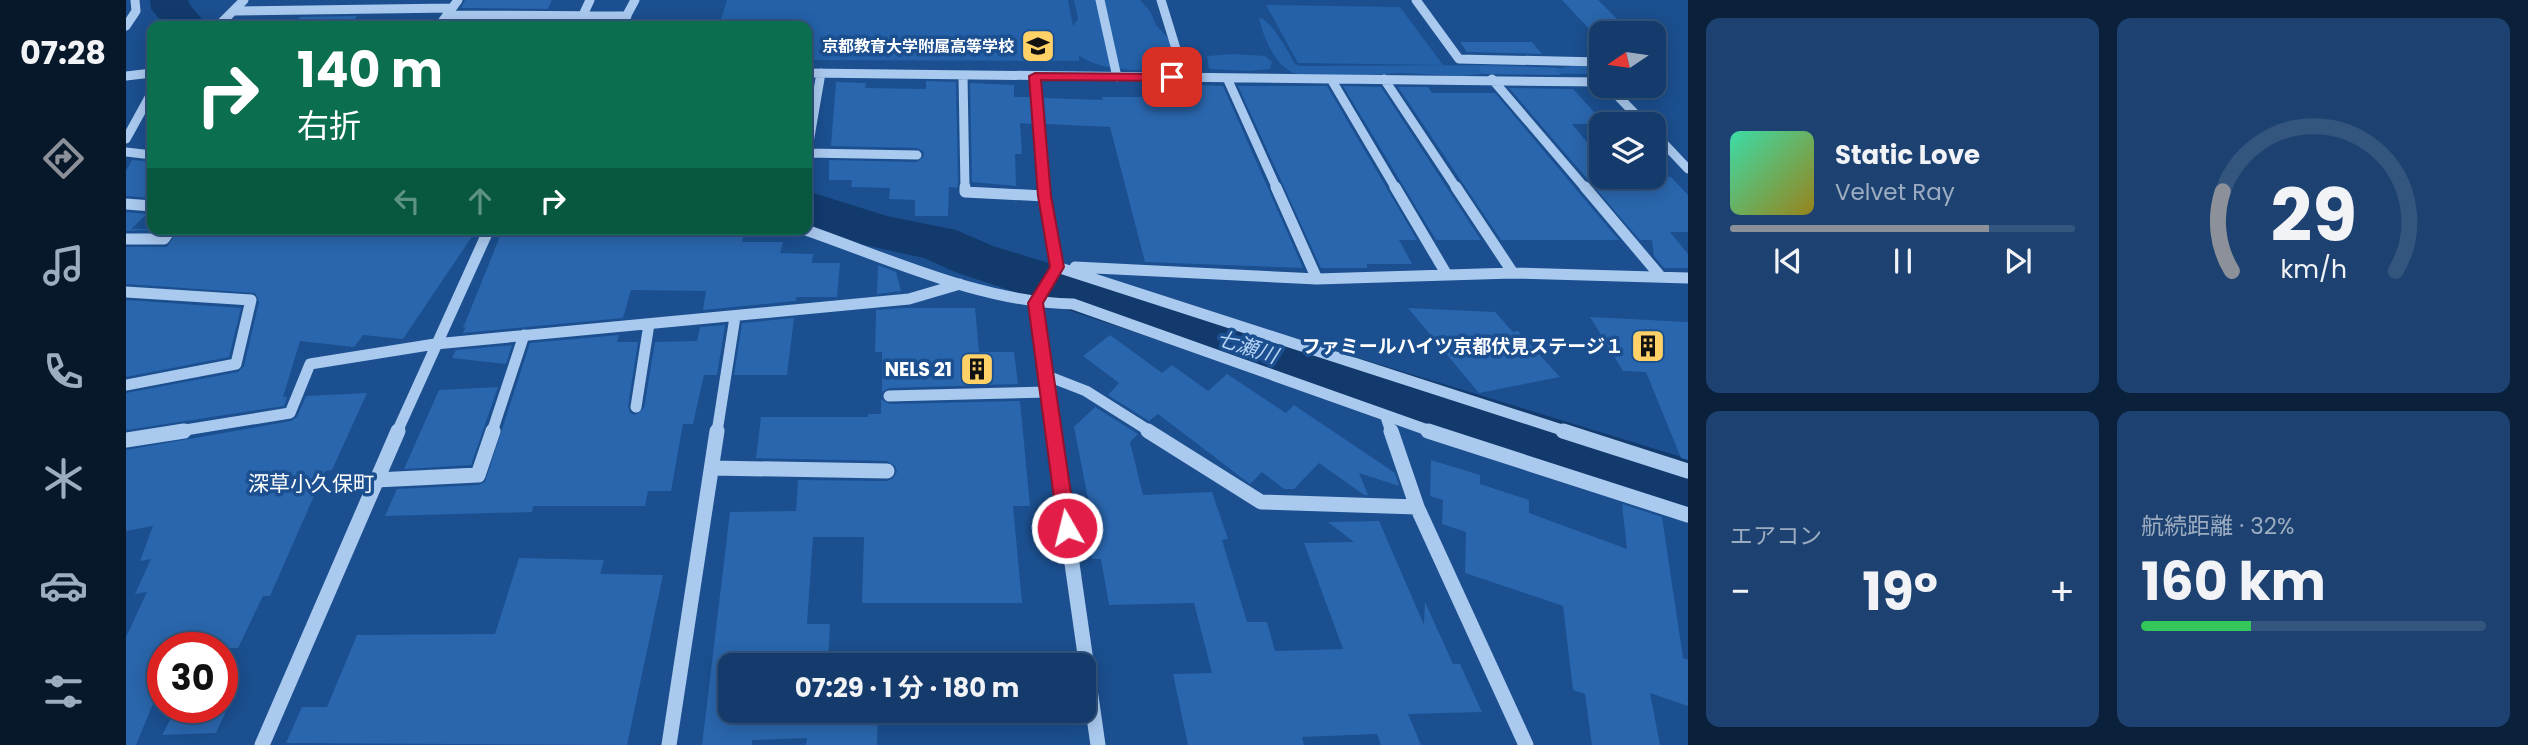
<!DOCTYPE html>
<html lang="ja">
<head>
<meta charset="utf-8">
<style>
	body { margin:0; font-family:Poppins,"Noto Sans JP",sans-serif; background:#1d4271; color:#f1f3f6; height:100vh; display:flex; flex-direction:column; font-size:26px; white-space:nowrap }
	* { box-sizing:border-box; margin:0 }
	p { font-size:23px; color:#9dadc1 }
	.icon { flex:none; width:38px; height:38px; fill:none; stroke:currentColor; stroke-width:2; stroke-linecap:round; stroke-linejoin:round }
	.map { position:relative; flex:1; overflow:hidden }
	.sheet { display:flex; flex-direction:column; gap:18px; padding:18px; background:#0b203b; width:840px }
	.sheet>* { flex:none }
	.hud { position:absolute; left:21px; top:21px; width:665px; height:214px; border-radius:14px; box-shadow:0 4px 18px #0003,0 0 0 2px #33557e; background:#0b6e4f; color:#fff; overflow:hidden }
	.needle { width:46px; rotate:257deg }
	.tools { position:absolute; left:1463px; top:21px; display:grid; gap:14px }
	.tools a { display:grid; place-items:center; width:77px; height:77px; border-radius:14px; background:#143b6b; box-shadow:0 4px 18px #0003,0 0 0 2px #33557e; font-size:35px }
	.speed { position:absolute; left:21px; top:632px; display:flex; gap:14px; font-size:35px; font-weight:700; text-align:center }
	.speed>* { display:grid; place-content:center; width:91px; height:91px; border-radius:50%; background:#143b6b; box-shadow:0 4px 18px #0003,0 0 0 2px #33557e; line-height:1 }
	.speed .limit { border:10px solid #d22; background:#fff; color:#111 }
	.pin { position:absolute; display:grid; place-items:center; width:60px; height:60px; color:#fff; margin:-30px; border-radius:14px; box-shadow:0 4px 10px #0006 }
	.me { position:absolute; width:77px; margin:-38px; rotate:352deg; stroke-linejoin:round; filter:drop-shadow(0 0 5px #0008) }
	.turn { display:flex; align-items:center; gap:24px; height:147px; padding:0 35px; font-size:32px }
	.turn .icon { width:91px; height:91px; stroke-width:2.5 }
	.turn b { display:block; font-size:49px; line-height:60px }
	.lanes { display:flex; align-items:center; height:66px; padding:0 35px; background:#0003; justify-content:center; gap:35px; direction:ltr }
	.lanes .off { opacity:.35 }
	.big { font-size:52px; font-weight:700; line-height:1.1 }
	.sheet .widget { flex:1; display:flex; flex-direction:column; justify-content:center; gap:10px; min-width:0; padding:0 24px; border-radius:14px; background:#1d4271 }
	.sheet .dial { align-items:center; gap:0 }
	.dial svg { height:182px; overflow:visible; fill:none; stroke:#33557e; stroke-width:7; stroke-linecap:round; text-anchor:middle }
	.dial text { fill:#f1f3f6; stroke:none }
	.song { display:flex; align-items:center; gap:21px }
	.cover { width:84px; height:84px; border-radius:10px; background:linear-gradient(135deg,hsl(160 70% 55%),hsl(50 70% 35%)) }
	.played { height:7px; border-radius:4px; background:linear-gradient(90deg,#8c9099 75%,#33557e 75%) }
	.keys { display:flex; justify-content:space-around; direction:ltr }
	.heat { display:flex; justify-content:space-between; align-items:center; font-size:38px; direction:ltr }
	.charge { height:10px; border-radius:5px; background:linear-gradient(90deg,#34c759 32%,#33557e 0) }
	.sheet .tiles { flex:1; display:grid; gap:18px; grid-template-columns:repeat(2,1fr) }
	.trip { position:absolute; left:592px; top:653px; width:378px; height:70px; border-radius:14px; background:#143b6b; box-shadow:0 4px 18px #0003,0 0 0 2px #33557e; font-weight:700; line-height:70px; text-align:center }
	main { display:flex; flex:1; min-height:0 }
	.tab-bar { display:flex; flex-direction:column; width:126px; justify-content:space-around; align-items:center; background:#08182b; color:#9dadc1 }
	.tab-bar .icon { width:49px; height:49px }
	.tab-bar .current { color:#8c9099 }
	.tab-bar b { font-size:32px; color:#f1f3f6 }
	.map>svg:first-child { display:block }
	.green { fill:#2461a8 }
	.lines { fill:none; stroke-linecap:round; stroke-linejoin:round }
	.river { fill:#123a6d; fill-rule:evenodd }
	.building { fill:#2a66ad }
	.minor-far2 { stroke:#a9c9ee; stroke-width:9 }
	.minor-far1 { stroke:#a9c9ee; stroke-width:11 }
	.minor { stroke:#a9c9ee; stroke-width:15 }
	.route { fill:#e11d48; stroke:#92132f; stroke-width:2 }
	.labels { text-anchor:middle; stroke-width:7; stroke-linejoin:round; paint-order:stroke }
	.far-poi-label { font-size:16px; font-weight:bold; fill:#fff; stroke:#1b4f8f; text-anchor:end }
	.poi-label { font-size:19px; font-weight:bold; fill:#fff; stroke:#1b4f8f; text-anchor:end }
	.water-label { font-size:21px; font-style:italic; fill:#b5d3f5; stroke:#1b4f8f }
	.neighbourhood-label { font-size:21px; fill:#fff; stroke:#1b4f8f }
</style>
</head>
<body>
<main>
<nav class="tab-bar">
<b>07:28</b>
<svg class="icon current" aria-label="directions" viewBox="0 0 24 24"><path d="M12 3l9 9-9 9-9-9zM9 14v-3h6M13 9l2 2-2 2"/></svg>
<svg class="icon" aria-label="music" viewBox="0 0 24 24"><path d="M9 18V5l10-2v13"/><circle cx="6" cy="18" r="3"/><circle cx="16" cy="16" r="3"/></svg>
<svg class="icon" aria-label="phone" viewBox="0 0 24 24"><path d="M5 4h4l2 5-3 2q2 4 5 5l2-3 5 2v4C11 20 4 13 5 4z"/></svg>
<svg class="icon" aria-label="climate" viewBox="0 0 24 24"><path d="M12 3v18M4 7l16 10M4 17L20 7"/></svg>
<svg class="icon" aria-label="car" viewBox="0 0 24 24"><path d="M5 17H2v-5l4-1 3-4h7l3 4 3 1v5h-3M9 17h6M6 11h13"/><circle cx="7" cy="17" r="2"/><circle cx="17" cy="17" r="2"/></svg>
<svg class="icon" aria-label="filters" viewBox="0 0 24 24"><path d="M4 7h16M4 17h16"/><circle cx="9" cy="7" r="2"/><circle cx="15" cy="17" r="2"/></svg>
</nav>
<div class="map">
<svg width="1562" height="745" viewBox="0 0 1562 745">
	<rect width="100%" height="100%" fill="#1b4f8f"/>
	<path class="green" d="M601,0H942L947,26L952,19L948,0H1014L1024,11L1030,25L1060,58L1061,68C1032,71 975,74 953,55V61L681,60V26H593Z
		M1140,5L1274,7L1317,65L1172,63Z
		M1133,18C1145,19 1163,53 1169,64L1174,66L1368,65L1436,68L1449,65L1469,67L1475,72L1460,74L1364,73L1337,76L1271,73L1239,76L1171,74C1151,70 1137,37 1133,18Z
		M1106,54L1139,56L1146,62L1144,69L1122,71L1083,69L1081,56Z"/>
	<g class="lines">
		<path class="river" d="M24,0H62L64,5L82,26H40L25,9Z
			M681,191L761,216L830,230L867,246L1562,459V517L829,272L798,258L734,244L681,225Z"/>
	</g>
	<path class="building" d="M339,0H426L422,9L335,8Z
		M1436,0H1472L1505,33H1467Z
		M231,16L223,26H166L174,17Z
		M325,22L415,23L413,26H322Z
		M1334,42H1406L1416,54L1341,52Z
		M1352,66L1429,68L1435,75L1358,74Z
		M800,81L830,82L832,183L831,188L823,187L822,216H789V200L763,199L764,188L725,187L726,180H703V160L791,162L798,156L797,151L791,148L705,146L710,82L740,83L739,88L800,89Z
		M844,83L888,85V97H904L906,124L894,123L896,154H889L890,186L846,182Z
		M1045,84L1097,86L1177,268L1019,262L984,127L920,124L918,98L977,100L976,97H1044L1043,95H1049Z
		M1112,86H1201L1291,240H1273L1286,264H1241V268H1195Z
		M1217,86L1255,87L1355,240H1310Z
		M1272,87H1302L1306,93H1369L1493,240H1375Z
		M1383,88L1447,89L1479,124H1446L1475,159V177H1545L1562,195V232H1544L1562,254V268H1538L1528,256L1526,240H1514Z
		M6,160L26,162V198L0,196V171Z
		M0,212L21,214L5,229H35L0,231Z
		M53,229H351L277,339L237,335L228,347L174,341L157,397H161L158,406L0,430V393L112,372L118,366L133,302L129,293L0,284V247H41Z
		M377,229H589L588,232L618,233L616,242H657L654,253L687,254L686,263H714L711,297H670V301L577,310L580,291L505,290L497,318L337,333L340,327L337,328Z
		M752,265L770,272L775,291L751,294Z
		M0,300L115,308L103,357L0,377Z
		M779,308H849L853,352H888L892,384L763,388L756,392V352H749L750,310Z
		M1282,308L1369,312L1387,332L1392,331L1434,377L1353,393Z
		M1464,317L1562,322V460L1555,458L1520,372L1497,371Z
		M668,318L661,375H608L616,323Z
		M599,325L591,375H578L567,424H557L545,491H522L519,506H407L406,512L259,516L271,489L352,485L359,482L404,343L493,335L491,342H512L502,406L504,413L509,415L518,408L529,342L571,341L574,327Z
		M984,335L1036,373L1046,365L1082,391L1101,374L1160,413L1168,405L1269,473L1273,486L1233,473L1242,495H1238L1193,463L1168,489H1158L1136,472L1124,484L1032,414L1023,421L982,395L993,383L957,356Z
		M386,345L380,364L326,358L330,350Z
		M372,387L345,465L278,469L313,390Z
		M241,393L206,470L199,471L144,596H137L112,648H37V679L10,745H0V637L21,592L9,594L25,559L14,561L27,526L0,531V450L165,421L171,417L180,396Z
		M755,399L763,404L894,401L904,506H887L896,603H736L738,537H687L681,624H704L702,665H604V710H752L751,745H680L681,738L626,740V745H576L604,512L670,511L672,480L761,481L766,479L771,472L769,466L761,461L630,458L635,417H742V414H755Z
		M969,407L1012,434L1004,442L1017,495L1086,492L1102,539L1096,540L1121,622H1141L1149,651L1217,649L1178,543L1228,542L1202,522L1253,521L1298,625L1299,602L1327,664H1334L1356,712L1282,714L1295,745H1255L1251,734L1176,737L1178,745H1062L1047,674L1086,673L1068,603L983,605L975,559H966L958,519H966L948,427Z
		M1305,460L1354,475V484L1403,500V513L1501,549L1496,504L1536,517L1557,658L1562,660V706L1524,693L1534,745H1466L1459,694L1447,690L1437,606L1339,573L1340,532L1316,524L1317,500L1304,496Z
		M393,558L478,560L474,574L537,575L501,745L160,743L176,707H201L231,635L369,634Z
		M51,707H102L90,733L36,735Z"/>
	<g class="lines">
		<path class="minor-far2" d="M974,0L991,77
			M1035,0L1051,52
			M1290,0L1333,59L1475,62
			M109,11L326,8
			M321,15L501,16
			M457,15L464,0
			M0,26L10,11L9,0
			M92,26L118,0
			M313,26L332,0
			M495,26L509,0
			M681,73L1475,82
			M0,76L26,73
			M837,76L839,189
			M909,76L918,189
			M1101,78L1151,189
			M1205,79L1270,189
			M1258,79L1331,189
			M1366,79L1460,189
			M1482,86L1519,124
			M1528,133L1562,169
			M0,139L26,92
			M0,152L26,155
			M681,153L791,155
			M681,154L695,73"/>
		<path class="minor-far1" d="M839,187V192L919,196
			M918,187L931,267L909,303L927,432
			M1150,187L1191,279
			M1269,187L1321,275
			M1330,187L1387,273
			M1459,187L1535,277
			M0,204L26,206
			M677,229C764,259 854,302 947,304L1307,432
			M0,239H38L45,229
			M931,267L1442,432
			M949,267L1191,279L1387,273L1562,278
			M0,292L125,300L110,364L0,385
			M919,375L960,391L1025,432
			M763,396L922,392
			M510,407L523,324
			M1260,417L1265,432
			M47,432L164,413L184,364L309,344L783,299L834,284
			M271,432L363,229
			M366,432L398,335
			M591,432L609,317"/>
		<path class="minor" d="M927,431L972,745
			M1022,431L1135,502L1291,507
			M1265,431L1291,507L1400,745
			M1302,431L1562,515
			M1437,431L1562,471
			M0,440L58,431
			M586,468L761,471
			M250,480L352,475L367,431
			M136,745L272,431
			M543,745L591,431"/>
	</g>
	<path class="route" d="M909,73L1046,74L1052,77L1046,81L915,80L925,196L938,267L917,303L950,528L948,534L941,536L935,534L932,528L902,303L924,267L912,196L903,76Z"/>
	<defs>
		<g id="school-square" transform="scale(1.75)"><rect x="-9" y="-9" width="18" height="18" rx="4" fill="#ffd166" stroke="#1b4f8f"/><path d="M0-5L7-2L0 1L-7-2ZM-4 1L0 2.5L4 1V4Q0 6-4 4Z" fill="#111"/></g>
		<g id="building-square" transform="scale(1.75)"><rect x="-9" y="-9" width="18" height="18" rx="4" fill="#ffd166" stroke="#1b4f8f"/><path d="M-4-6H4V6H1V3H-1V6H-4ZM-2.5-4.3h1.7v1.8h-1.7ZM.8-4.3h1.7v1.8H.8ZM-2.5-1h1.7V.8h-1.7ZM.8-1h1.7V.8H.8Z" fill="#111"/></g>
	</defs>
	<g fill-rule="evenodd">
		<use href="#school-square" x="912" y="46"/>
		<use href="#building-square" x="1522" y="346"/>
		<use href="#building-square" x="851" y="369"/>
	</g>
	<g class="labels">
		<g class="far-poi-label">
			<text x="888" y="52">京都教育大学附属高等学校</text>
		</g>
		<g class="poi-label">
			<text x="1498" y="353">ファミールハイツ京都伏見ステージ１</text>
			<text x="826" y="376">NELS 21</text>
		</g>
		<g class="water-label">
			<text transform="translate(1121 347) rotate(18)" y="7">七瀬川</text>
		</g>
		<g class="neighbourhood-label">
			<text x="185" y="491">深草小久保町</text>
		</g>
	</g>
</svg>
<div class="tools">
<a><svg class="needle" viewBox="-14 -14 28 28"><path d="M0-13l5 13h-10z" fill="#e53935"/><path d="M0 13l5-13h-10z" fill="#9dadc1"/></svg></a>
<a><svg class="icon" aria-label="layers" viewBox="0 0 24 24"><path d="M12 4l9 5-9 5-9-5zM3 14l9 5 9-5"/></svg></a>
</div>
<div class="speed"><div class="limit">30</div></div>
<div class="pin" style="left:1046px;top:77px;background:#d93025"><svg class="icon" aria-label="arrive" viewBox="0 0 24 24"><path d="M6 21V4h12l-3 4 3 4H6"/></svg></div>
<svg class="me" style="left:941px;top:528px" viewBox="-20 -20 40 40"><circle r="17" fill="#e11d48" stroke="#fff" stroke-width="3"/><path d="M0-11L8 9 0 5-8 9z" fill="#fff"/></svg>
<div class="trip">07:29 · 1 分 · 180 m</div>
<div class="hud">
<div class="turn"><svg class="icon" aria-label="right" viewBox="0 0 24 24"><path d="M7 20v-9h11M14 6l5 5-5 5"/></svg><div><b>140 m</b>右折</div></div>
<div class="lanes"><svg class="icon off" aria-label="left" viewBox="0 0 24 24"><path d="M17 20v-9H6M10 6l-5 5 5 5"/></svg><svg class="icon off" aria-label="ahead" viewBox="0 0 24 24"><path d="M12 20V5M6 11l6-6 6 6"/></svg><svg class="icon" aria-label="right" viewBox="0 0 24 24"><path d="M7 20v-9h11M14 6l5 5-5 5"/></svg></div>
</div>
</div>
<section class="sheet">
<div class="tiles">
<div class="widget">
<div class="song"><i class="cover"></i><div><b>Static Love</b><p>Velvet Ray</p></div></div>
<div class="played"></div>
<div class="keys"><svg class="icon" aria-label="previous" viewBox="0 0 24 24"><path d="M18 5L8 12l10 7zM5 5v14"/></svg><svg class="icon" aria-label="pause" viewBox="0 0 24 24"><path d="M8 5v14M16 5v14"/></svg><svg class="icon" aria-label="next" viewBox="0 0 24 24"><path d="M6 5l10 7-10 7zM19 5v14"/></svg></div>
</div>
<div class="widget dial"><svg viewBox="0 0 100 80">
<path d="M14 69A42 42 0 1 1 86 69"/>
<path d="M14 69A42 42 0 0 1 10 34" stroke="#8c9099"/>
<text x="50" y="56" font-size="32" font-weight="700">29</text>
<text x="50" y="72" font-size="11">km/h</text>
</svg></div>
<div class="widget"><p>エアコン</p>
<div class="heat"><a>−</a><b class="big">19°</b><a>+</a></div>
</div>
<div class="widget"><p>航続距離 · 32%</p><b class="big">160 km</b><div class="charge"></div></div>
</div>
</section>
</main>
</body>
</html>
